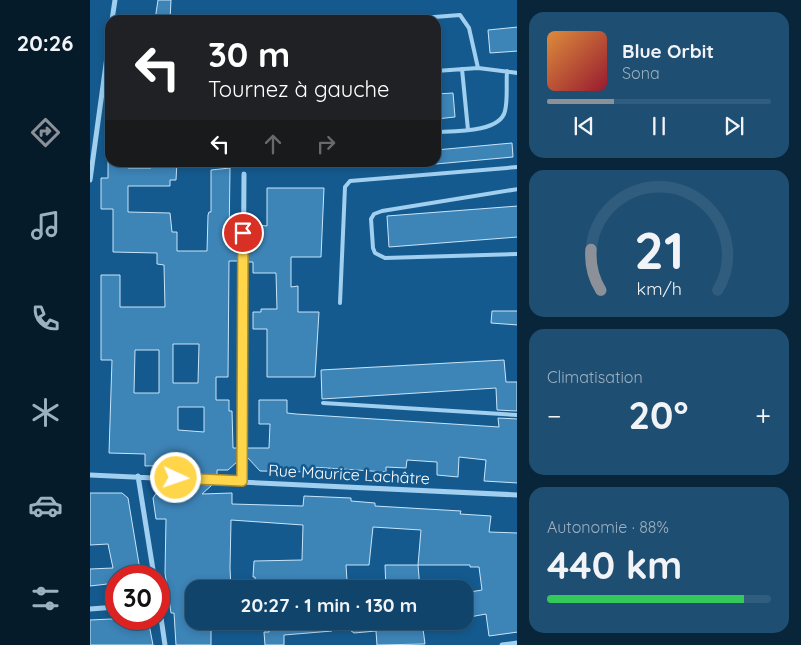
<!DOCTYPE html>
<html lang="fr">
<head>
<meta charset="utf-8">
<style>
	body { margin:0; font-family:Quicksand,sans-serif; background:#1e4e72; color:#f1f3f6; height:100vh; display:flex; flex-direction:column; font-size:19px; white-space:nowrap }
	* { box-sizing:border-box; margin:0 }
	p { font-size:16px; color:#9cb0c1 }
	.icon { flex:none; width:28px; height:28px; fill:none; stroke:currentColor; stroke-width:2; stroke-linecap:round; stroke-linejoin:round }
	.map { position:relative; flex:1; overflow:hidden }
	.sheet { display:flex; flex-direction:column; gap:12px; padding:12px; background:#09253a; width:284px }
	.sheet>* { flex:none }
	.banner { position:absolute; left:15px; top:15px; width:336px; height:152px; border-radius:15px; box-shadow:0 2px 8px #0003,0 0 0 1px #305c7e; background:#202124; color:#fff; overflow:hidden }
	.speed { position:absolute; left:15px; top:565px; display:flex; gap:10px; font-size:25px; font-weight:700; text-align:center }
	.speed>* { display:grid; place-content:center; width:65px; height:65px; border-radius:50%; background:#10446a; box-shadow:0 2px 8px #0003,0 0 0 1px #305c7e; line-height:1 }
	.speed .limit { border:8px solid #d22; background:#fff; color:#111 }
	.pin { position:absolute; display:grid; place-items:center; width:42px; height:42px; color:#fff; margin:-21px; border:2px solid #fff; border-radius:50%; box-shadow:0 1px 5px #0007 }
	.me { position:absolute; width:55px; margin:-28px; rotate:93deg; stroke-linejoin:round; filter:drop-shadow(0 0 4px #0008) }
	.turn { display:flex; align-items:center; gap:18px; height:105px; padding:0 20px; font-size:22px }
	.turn .icon { width:65px; height:65px; stroke-width:2.5 }
	.turn b { display:block; font-size:35px; line-height:42px }
	.lanes { display:flex; align-items:center; height:48px; padding:0 20px; background:#0003; justify-content:center; gap:25px; direction:ltr }
	.lanes .off { opacity:.35 }
	.big { font-size:38px; font-weight:700; line-height:1.1 }
	.sheet .tile { flex:1; display:flex; flex-direction:column; justify-content:center; gap:8px; min-width:0; padding:0 18px; border-radius:15px; background:#1e4e72 }
	.sheet .dial { align-items:center; gap:0 }
	.dial svg { height:130px; overflow:visible; fill:none; stroke:#305c7e; stroke-width:7; stroke-linecap:round; text-anchor:middle }
	.dial text { fill:#f1f3f6; stroke:none }
	.song { display:flex; align-items:center; gap:15px }
	.cover { width:60px; height:60px; border-radius:8px; background:linear-gradient(135deg,hsl(30 70% 55%),hsl(350 70% 35%)) }
	.played { height:5px; border-radius:2px; background:linear-gradient(90deg,#8c9099 30%,#305c7e 30%) }
	.keys { display:flex; justify-content:space-around; direction:ltr }
	.heat { display:flex; justify-content:space-between; align-items:center; font-size:28px; direction:ltr }
	.charge { height:8px; border-radius:4px; background:linear-gradient(90deg,#34c759 88%,#305c7e 0) }
	.trip { position:absolute; left:95px; top:580px; width:288px; height:50px; border-radius:15px; background:#10446a; box-shadow:0 2px 8px #0003,0 0 0 1px #305c7e; font-weight:700; line-height:50px; text-align:center }
	main { display:flex; flex:1; min-height:0 }
	.tab-bar { display:flex; flex-direction:column; width:90px; justify-content:space-around; align-items:center; background:#061b2a; color:#9cb0c1 }
	.tab-bar .icon { width:35px; height:35px }
	.tab-bar .current { color:#8c9099 }
	.tab-bar b { font-size:22px; color:#f1f3f6 }
	.map>svg:first-child { display:block }
	.building { fill:#3d84b7; stroke:#c7e5fb; fill-rule:evenodd }
	.lines { fill:none; stroke-linecap:round; stroke-linejoin:round }
	.lane { stroke:#a0cff0; stroke-width:4 }
	.street { stroke:#a0cff0; stroke-width:5 }
	.route-casing { stroke:#a68a30; stroke-width:12 }
	.route { stroke:#ffd54a; stroke-width:9 }
	.labels { text-anchor:middle; stroke-width:5; stroke-linejoin:round; paint-order:stroke }
	.street-label { font-size:16px; fill:#fff; stroke:#155a8e }
</style>
</head>
<body>
<main>
<nav class="tab-bar">
<b>20:26</b>
<svg class="icon current" aria-label="directions" viewBox="0 0 24 24"><path d="M12 3l9 9-9 9-9-9zM9 14v-3h6M13 9l2 2-2 2"/></svg>
<svg class="icon" aria-label="music" viewBox="0 0 24 24"><path d="M9 18V5l10-2v13"/><circle cx="6" cy="18" r="3"/><circle cx="16" cy="16" r="3"/></svg>
<svg class="icon" aria-label="phone" viewBox="0 0 24 24"><path d="M5 4h4l2 5-3 2q2 4 5 5l2-3 5 2v4C11 20 4 13 5 4z"/></svg>
<svg class="icon" aria-label="climate" viewBox="0 0 24 24"><path d="M12 3v18M4 7l16 10M4 17L20 7"/></svg>
<svg class="icon" aria-label="car" viewBox="0 0 24 24"><path d="M5 17H2v-5l4-1 3-4h7l3 4 3 1v5h-3M9 17h6M6 11h13"/><circle cx="7" cy="17" r="2"/><circle cx="17" cy="17" r="2"/></svg>
<svg class="icon" aria-label="filters" viewBox="0 0 24 24"><path d="M4 7h16M4 17h16"/><circle cx="9" cy="7" r="2"/><circle cx="15" cy="17" r="2"/></svg>
</nav>
<div class="map">
<svg width="428" height="645" viewBox="0 0 428 645">
	<rect width="100%" height="100%" fill="#155a8e"/>
	<path class="building" d="M68,0H81L80,20H65Z
		M428,27V51L400,53L398,30Z
		M363,93L365,117L346,119V94Z
		M422,143L423,157L346,164V150Z
		M18,162H38V168H61V162H87L86,180H80V186H38V212L80,213L82,232H87V251H117L118,215L119,212H121V170L140,168L139,243H141V247H149V261H139L138,377H126V400H139V411H142L143,448H148V461L138,470H127V477L103,475L102,469H93L92,465L55,466V454L19,453L22,360H11V275H30V307H75L74,265L67,264V253L23,252V209H11V178H18ZM83,344H109L108,383H83ZM45,350H69V393H44ZM88,407H114V432L88,430Z
		M177,188H234L231,257H201V287L208,286V312H229L225,377H177V329H163V312H171V309H187L186,273H163V262H158V247H167L168,225L177,226Z
		M428,206V237L299,247L297,216Z
		M402,311H428V325L401,323Z
		M414,360L416,382H427V411L407,410L406,388L232,399L231,370Z
		M169,400H197V413L206,414L409,427L408,418L428,419V483L394,481L396,460L369,457L368,477L347,475V462L317,460L316,468L296,467V472L222,467V472L170,471L157,457V448H179L180,424H169Z
		M104,484L122,485L112,494L142,493V504L213,506L214,496L261,498V501L285,503V506L371,511L370,514L401,516L399,532L428,533V632L399,636L396,614L374,618V593L392,590L389,567H380V565H328L331,530L283,527L279,565H256L257,581H241V589H216L215,581L186,582V589H166L165,577H163L164,561L212,560L213,525L141,520L140,568L141,589H104L105,629H121V645H86L84,613H81L75,573L76,519H66L63,498L67,492L104,494Z
		M0,493H32L38,498L51,576H26V583L0,586V569L23,568L18,544L0,545Z
		M295,565H328L330,589H296Z
		M21,619H58L63,645H0V620Z
		M186,621H242V631L194,635V645H175L174,632H179V625H186Z
		M248,621H332L335,644L287,645L286,631L264,633Z"/>
	<g class="lines">
		<path class="lane" d="M306,20L370,15L379,28L388,68
			M372,69L378,130
			M346,71L388,68L428,73
			M346,132C363,131 410,133 415,111C418,99 416,84 417,71
			M428,189L292,211L284,214L281,219L283,248L285,253L295,258L428,254
			M250,303L255,187L260,181L428,167
			M233,403L428,415"/>
		<path class="street" d="M22,20L25,0
			M0,180L20,35
			M0,475L428,495
			M48,476L64,576
			M152,481L154,174
			M69,604L75,645
			M0,609L26,607
			M412,645L428,643"/>
	</g>
	<g class="lines">
		<g class="route-casing">
			<path id="route" d="M86,478L152,481L153,233"/>
		</g>
		<use href="#route" class="route"/>
	</g>
	<g class="labels">
		<g class="street-label">
			<text transform="translate(259 474) rotate(3)" y="6">Rue Maurice Lachâtre</text>
		</g>
	</g>
</svg>
<div class="speed"><div class="limit">30</div></div>
<div class="pin" style="left:153px;top:233px;background:#d93025"><svg class="icon" aria-label="arrive" viewBox="0 0 24 24"><path d="M6 21V4h12l-3 4 3 4H6"/></svg></div>
<svg class="me" style="left:86px;top:478px" viewBox="-20 -20 40 40"><circle r="17" fill="#ffd54a" stroke="#fff" stroke-width="3"/><path d="M0-11L8 9 0 5-8 9z" fill="#fff"/></svg>
<div class="trip">20:27 · 1 min · 130 m</div>
<div class="banner">
<div class="turn"><svg class="icon" aria-label="left" viewBox="0 0 24 24"><path d="M17 20v-9H6M10 6l-5 5 5 5"/></svg><div><b>30 m</b>Tournez à gauche</div></div>
<div class="lanes"><svg class="icon" aria-label="left" viewBox="0 0 24 24"><path d="M17 20v-9H6M10 6l-5 5 5 5"/></svg><svg class="icon off" aria-label="ahead" viewBox="0 0 24 24"><path d="M12 20V5M6 11l6-6 6 6"/></svg><svg class="icon off" aria-label="right" viewBox="0 0 24 24"><path d="M7 20v-9h11M14 6l5 5-5 5"/></svg></div>
</div>
</div>
<section class="sheet">
<div class="tile">
<div class="song"><i class="cover"></i><div><b>Blue Orbit</b><p>Sona</p></div></div>
<div class="played"></div>
<div class="keys"><svg class="icon" aria-label="previous" viewBox="0 0 24 24"><path d="M18 5L8 12l10 7zM5 5v14"/></svg><svg class="icon" aria-label="pause" viewBox="0 0 24 24"><path d="M8 5v14M16 5v14"/></svg><svg class="icon" aria-label="next" viewBox="0 0 24 24"><path d="M6 5l10 7-10 7zM19 5v14"/></svg></div>
</div>
<div class="tile dial"><svg viewBox="0 0 100 80">
<path d="M14 69A42 42 0 1 1 86 69"/>
<path d="M14 69A42 42 0 0 1 8 44" stroke="#8c9099"/>
<text x="50" y="56" font-size="32" font-weight="700">21</text>
<text x="50" y="72" font-size="11">km/h</text>
</svg></div>
<div class="tile"><p>Climatisation</p>
<div class="heat"><a>−</a><b class="big">20°</b><a>+</a></div>
</div>
<div class="tile"><p>Autonomie · 88%</p><b class="big">440 km</b><div class="charge"></div></div>
</section>
</main>
</body>
</html>
